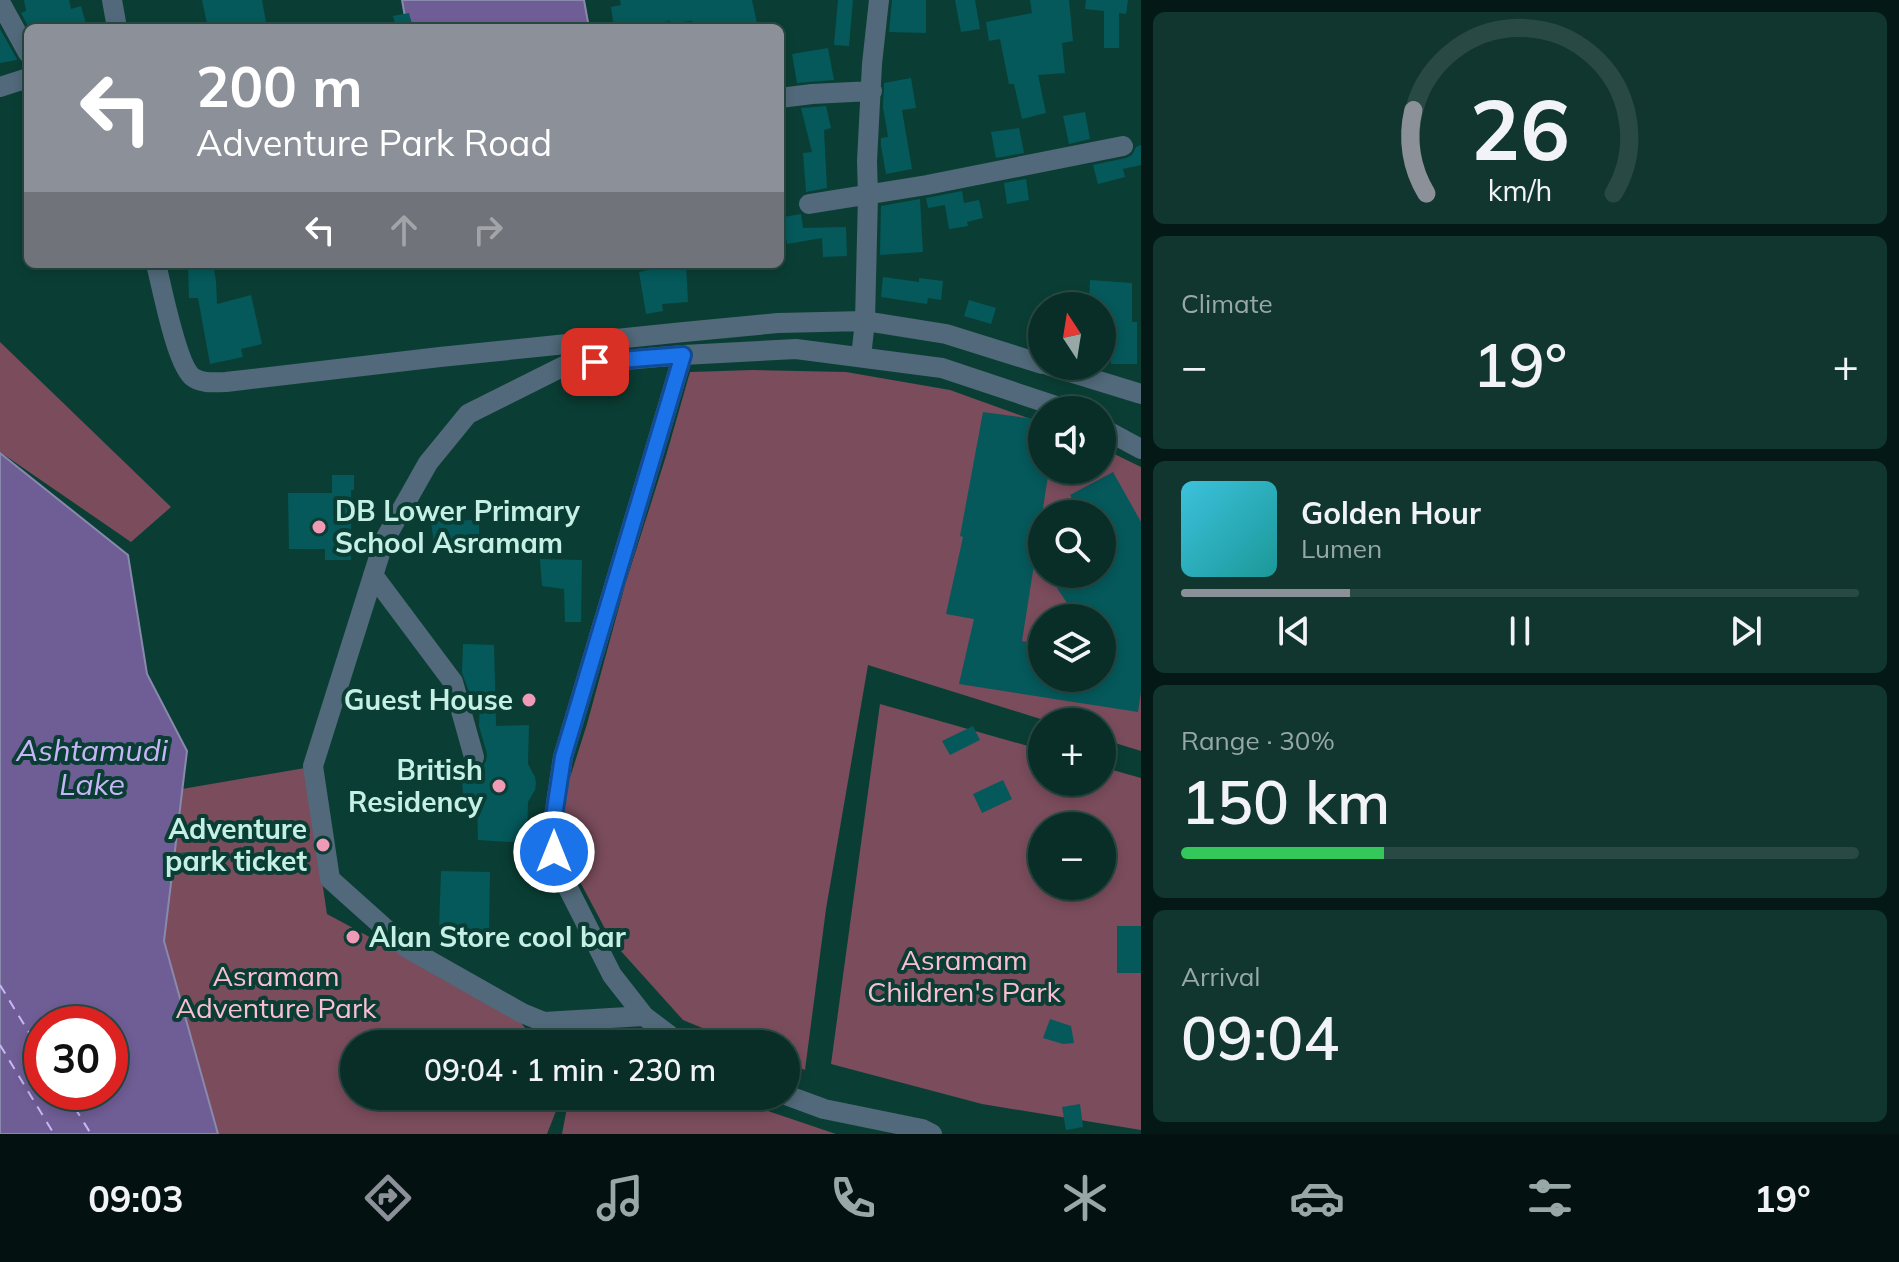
<!DOCTYPE html>
<html lang="en">
<head>
<meta charset="utf-8">
<style>
	body { margin:0; font-family:Mulish,sans-serif; background:#11362f; color:#f1f3f6; height:100vh; display:flex; flex-direction:column; font-size:30px; white-space:nowrap }
	* { box-sizing:border-box; margin:0 }
	p { font-size:26px; color:#98a8a7 }
	.icon { flex:none; width:44px; height:44px; fill:none; stroke:currentColor; stroke-width:2; stroke-linecap:round; stroke-linejoin:round }
	.map { position:relative; flex:1; overflow:hidden }
	.sheet { display:flex; flex-direction:column; gap:12px; padding:12px; background:#041915; width:758px }
	.sheet>* { flex:none }
	.top-card { position:absolute; left:24px; top:24px; width:760px; height:244px; border-radius:12px; box-shadow:0 4px 12px #0003,0 0 0 2px #294a44; background:#8c9099; color:#fff; overflow:hidden }
	.needle { width:52px; rotate:348deg }
	.buttons { position:absolute; left:1028px; top:292px; display:grid; gap:16px }
	.buttons a { display:grid; place-items:center; width:88px; height:88px; border-radius:50%; background:#082e27; box-shadow:0 4px 12px #0003,0 0 0 2px #294a44; font-size:40px }
	.speed { position:absolute; left:24px; top:1006px; display:flex; gap:16px; font-size:40px; font-weight:700; text-align:center }
	.speed>* { display:grid; place-content:center; width:104px; height:104px; border-radius:50%; background:#082e27; box-shadow:0 4px 12px #0003,0 0 0 2px #294a44; line-height:1 }
	.speed .limit { border:12px solid #d22; background:#fff; color:#111 }
	.pin { position:absolute; display:grid; place-items:center; width:68px; height:68px; color:#fff; margin:-34px; border-radius:16px; box-shadow:0 4px 12px #0006 }
	.me { position:absolute; width:88px; margin:-44px; rotate:0deg; stroke-linejoin:round; filter:drop-shadow(0 0 6px #0008) }
	.turn { display:flex; align-items:center; gap:28px; height:168px; padding:0 40px; font-size:36px }
	.turn .icon { width:104px; height:104px; stroke-width:2.5 }
	.turn b { display:block; font-size:56px; line-height:68px }
	.lanes { display:flex; align-items:center; height:76px; padding:0 40px; background:#0003; justify-content:center; gap:40px; direction:ltr }
	.lanes .off { opacity:.35 }
	.big { font-size:60px; font-weight:600; line-height:1.1 }
	.sheet .tile { flex:1; display:flex; flex-direction:column; justify-content:center; gap:12px; min-width:0; padding:0 28px; border-radius:12px; background:#11362f }
	.sheet .dial { align-items:center; gap:0 }
	.dial svg { height:208px; overflow:visible; fill:none; stroke:#294a44; stroke-width:7; stroke-linecap:round; text-anchor:middle }
	.dial text { fill:#f1f3f6; stroke:none }
	.song { display:flex; align-items:center; gap:24px }
	.cover { width:96px; height:96px; border-radius:12px; background:linear-gradient(135deg,hsl(190 70% 55%),hsl(180 70% 35%)) }
	.played { height:8px; border-radius:4px; background:linear-gradient(90deg,#8c9099 25%,#294a44 25%) }
	.keys { display:flex; justify-content:space-around; direction:ltr }
	.heat { display:flex; justify-content:space-between; align-items:center; font-size:44px; direction:ltr }
	.charge { height:12px; border-radius:6px; background:linear-gradient(90deg,#34c759 30%,#294a44 0) }
	.trip { position:absolute; left:340px; top:1030px; width:460px; height:80px; border-radius:40px; background:#082e27; box-shadow:0 4px 12px #0003,0 0 0 2px #294a44; font-weight:600; line-height:80px; text-align:center }
	.tabs { display:flex; height:128px; justify-content:space-around; align-items:center; background:#031210; color:#98a8a7 }
	.tabs .icon { width:56px; height:56px }
	.tabs .on { color:#8c9099 }
	.tabs b { font-size:36px; color:#f1f3f6 }
	main { display:flex; flex:1; min-height:0 }
	.map>svg:first-child { display:block }
	.green { fill:#7a4c5c; fill-rule:evenodd }
	.water { fill:#6f5d95; stroke:#8989ad; stroke-width:2; fill-rule:evenodd }
	.lines { fill:none; stroke-linecap:round; stroke-linejoin:round }
	.ferry { stroke:#c8b5f7; stroke-width:2; stroke-dasharray:10 8; stroke-linecap:butt }
	.building { fill:#05595b }
	.minor { stroke:#51697a; stroke-width:20 }
	.route-casing { stroke:#114b97; stroke-width:20 }
	.route { stroke:#1a73e8; stroke-width:14 }
	.poi-dot { fill:#f09ab7; stroke:#0a3e34; stroke-width:3 }
	.labels { text-anchor:middle; stroke-width:8; stroke-linejoin:round; paint-order:stroke }
	.poi-label { font-size:28px; font-weight:bold; fill:#c6f0e5; stroke:#0a3e34; text-anchor:end }
	.park-label { font-size:28px; fill:#fabfd2; stroke:#0a3e34 }
	.water-label { font-size:30px; font-style:italic; fill:#c8b5f7; stroke:#0a3e34 }
</style>
</head>
<body>
<main>
<div class="map">
<svg width="1141" height="1134" viewBox="0 0 1141 1134">
	<rect width="100%" height="100%" fill="#0a3e34"/>
	<path class="green" d="M0,342L171,507L131,542L0,452Z
		M753,370L846,372L950,390L1042,423V470H1102V448L1141,467V751L1102,739V722H1050L868,665L826,909L805,1070L786,1062V1044H741L683,1020L611,940L553,831L587,724L625,585L666,456L690,372ZM1042,514H1102V574H1042ZM1042,618H1102V678H1042Z
		M880,704L1042,750V782H1102V767L1141,778V1130L982,1104L831,1064ZM1042,826H1102V886H1042Z
		M305,768L327,914L516,1016L537,1044H354V1096H553L556,1111L547,1134H218L164,941L182,789Z
		M587,1096H723L836,1134H562L568,1102Z"/>
	<path class="water" d="M402,0H584L589,28H407Z
		M0,453L128,555L147,674L187,751L164,941L218,1134H0ZM43,1024H110V1092H42Z"/>
	<g class="lines">
		<path class="ferry" d="M0,985L42,1054
			M0,1045L54,1134
			M65,1092L91,1134"/>
	</g>
	<path class="building" d="M24,0H69L71,9L81,6L86,24L82,25V28H29L21,13L26,11Z
		M202,0H262L267,28H208Z
		M620,0H752L758,28H693L692,21L671,23L670,21L635,28H614L611,7L621,5Z
		M838,0H853L849,46L834,45Z
		M892,0H926V33L889,32Z
		M955,0H975L980,29L961,32Z
		M1030,0H1069L1073,41L1062,43L1065,73L1038,75L1046,113L1022,119L1014,84H1009L1000,39L989,41L986,22L1032,13Z
		M1086,0H1128L1126,14L1119,13V48H1104V11L1085,9Z
		M409,13L413,28H396L393,16Z
		M0,29L17,59V60L0,63Z
		M828,48L834,80L797,83L792,54Z
		M911,78L916,108L902,110L912,169L886,174L881,146V138L888,137L883,107L884,83Z
		M826,106L831,128L824,130L827,188L806,192L803,153L812,152L801,108Z
		M1085,112L1090,139L1069,144L1063,116Z
		M1019,128L1024,153L996,158L991,132Z
		M1141,145V165L1123,169L1125,177L1098,184L1093,165L1126,158L1132,155L1136,147Z
		M1026,179L1029,200L1007,204L1004,183Z
		M962,191L964,203L979,200L983,218L967,222L968,226L949,229L945,205L928,208L926,198Z
		M920,199L923,252L880,255L881,206Z
		M801,214L803,228L846,227L847,256L823,257L822,238L787,244L783,217Z
		M188,264H213L216,281L217,304L251,295L262,344L241,349L243,357L210,364L198,298H189Z
		M662,264H686L688,302L662,304L663,311L646,314L639,272L662,267Z
		M883,277L919,282V278L943,281L941,300L928,298L927,304L881,297Z
		M1090,280L1132,283V322H1137V364H1111V348L1102,347V306H1089Z
		M969,300L996,308L991,324L964,316Z
		M983,412L1042,420V470H1049L1022,641L1042,644V678H1102V618H1077L1057,588L1055,574H1102V514H1080L1070,495L1113,472L1141,522V691L1138,712L959,684L974,619L946,614L963,537L960,536Z
		M332,475H354V490H351V560H325V549H289L288,493H332Z
		M479,520V542L434,545L431,521Z
		M540,559L582,560L581,622H565L564,589L542,586Z
		M463,644L494,645L496,726L529,725L528,764L535,777L536,783L535,790L528,802L527,843L478,840L477,807L463,794L462,779L471,769L477,770L483,767L486,761L487,754L479,726L480,701L472,700L462,673Z
		M973,726L980,740L950,755L942,741Z
		M1003,780L1012,799L982,813L973,794Z
		M192,852L193,870L179,872L178,853Z
		M441,871L490,872L489,930L439,929Z
		M1117,926H1141V973H1117Z
		M1050,1019L1071,1026L1074,1043L1063,1044L1043,1038Z
		M640,1029L650,1037L649,1044H634L636,1030Z
		M1080,1104L1083,1127L1066,1130L1062,1107Z"/>
	<g class="lines">
		<path class="minor" d="M112,0L117,28
			M0,2L28,53
			M0,87L28,78
			M780,98L812,94L872,91
			M809,204L927,185L1123,146
			M156,264C162,287 177,368 194,378C204,384 215,382 226,382L440,357L684,332L778,323L865,321L946,334L1042,364
			M861,357L865,321L868,195L867,161L872,64L879,0
			M1050,366L1141,394
			M1102,428L1141,449
			M373,575L453,682L474,757
			M644,1016L544,1022L522,1013L407,948L330,879L313,766L384,541L428,463L468,414L566,365L683,355L796,349L942,368L1068,410
			M681,1044L644,1016L612,975L563,878L554,852L553,823L563,757L683,355
			M786,1095L824,1109L922,1129L932,1134"/>
	</g>
	<g class="lines">
		<g class="route-casing">
			<path id="route" d="M554,852L553,823L563,757L683,355L595,362"/>
		</g>
		<use href="#route" class="route"/>
	</g>
	<g class="poi-dot">
		<circle cx="319" cy="527" r="8"/>
		<circle cx="529" cy="700" r="8"/>
		<circle cx="499" cy="786" r="8"/>
		<circle cx="323" cy="845" r="8"/>
		<circle cx="353" cy="937" r="8"/>
	</g>
	<g class="labels">
		<g class="poi-label">
			<text x="335" y="521" text-anchor="start">DB Lower Primary<tspan x="335" dy="32">School Asramam</tspan></text>
			<text x="513" y="710">Guest House</text>
			<text x="483" y="780">British<tspan x="483" dy="32">Residency</tspan></text>
			<text x="307" y="839">Adventure<tspan x="307" dy="32">park ticket</tspan></text>
			<text x="369" y="947" text-anchor="start">Alan Store cool bar</text>
		</g>
		<g class="park-label">
			<text x="964" y="970">Asramam<tspan x="964" dy="32">Children's Park</tspan></text>
			<text x="276" y="986">Asramam<tspan x="276" dy="32">Adventure Park</tspan></text>
		</g>
		<g class="water-label">
			<text x="92" y="761">Ashtamudi<tspan x="92" dy="34">Lake</tspan></text>
		</g>
	</g>
</svg>
<div class="buttons">
<a><svg class="needle" viewBox="-14 -14 28 28"><path d="M0-13l5 13h-10z" fill="#e53935"/><path d="M0 13l5-13h-10z" fill="#98a8a7"/></svg></a>
<a><svg class="icon" aria-label="sound" viewBox="0 0 24 24"><path d="M4 9h4l5-4v14l-5-4H4zM17 9q2 3 0 6"/></svg></a>
<a><svg class="icon" aria-label="search" viewBox="0 0 24 24"><circle cx="10" cy="10" r="6"/><path d="M15 15l6 6"/></svg></a>
<a><svg class="icon" aria-label="layers" viewBox="0 0 24 24"><path d="M12 4l9 5-9 5-9-5zM3 14l9 5 9-5"/></svg></a>
<a>+</a>
<a>−</a>
</div>
<div class="speed"><div class="limit">30</div></div>
<div class="pin" style="left:595px;top:362px;background:#d93025"><svg class="icon" aria-label="arrive" viewBox="0 0 24 24"><path d="M6 21V4h12l-3 4 3 4H6"/></svg></div>
<svg class="me" style="left:554px;top:852px" viewBox="-20 -20 40 40"><circle r="17" fill="#1a73e8" stroke="#fff" stroke-width="3"/><path d="M0-11L8 9 0 5-8 9z" fill="#fff"/></svg>
<div class="trip">09:04 · 1 min · 230 m</div>
<div class="top-card">
<div class="turn"><svg class="icon" aria-label="left" viewBox="0 0 24 24"><path d="M17 20v-9H6M10 6l-5 5 5 5"/></svg><div><b>200 m</b>Adventure Park Road</div></div>
<div class="lanes"><svg class="icon" aria-label="left" viewBox="0 0 24 24"><path d="M17 20v-9H6M10 6l-5 5 5 5"/></svg><svg class="icon off" aria-label="ahead" viewBox="0 0 24 24"><path d="M12 20V5M6 11l6-6 6 6"/></svg><svg class="icon off" aria-label="right" viewBox="0 0 24 24"><path d="M7 20v-9h11M14 6l5 5-5 5"/></svg></div>
</div>
</div>
<section class="sheet">
<div class="tile dial"><svg viewBox="0 0 100 80">
<path d="M14 69A42 42 0 1 1 86 69"/>
<path d="M14 69A42 42 0 0 1 9 37" stroke="#8c9099"/>
<text x="50" y="56" font-size="32" font-weight="700">26</text>
<text x="50" y="72" font-size="11">km/h</text>
</svg></div>
<div class="tile"><p>Climate</p>
<div class="heat"><a>−</a><b class="big">19°</b><a>+</a></div>
</div>
<div class="tile">
<div class="song"><i class="cover"></i><div><b>Golden Hour</b><p>Lumen</p></div></div>
<div class="played"></div>
<div class="keys"><svg class="icon" aria-label="previous" viewBox="0 0 24 24"><path d="M18 5L8 12l10 7zM5 5v14"/></svg><svg class="icon" aria-label="pause" viewBox="0 0 24 24"><path d="M8 5v14M16 5v14"/></svg><svg class="icon" aria-label="next" viewBox="0 0 24 24"><path d="M6 5l10 7-10 7zM19 5v14"/></svg></div>
</div>
<div class="tile"><p>Range · 30%</p><b class="big">150 km</b><div class="charge"></div></div>
<div class="tile"><p>Arrival</p><b class="big">09:04</b></div>
</section>
</main>
<nav class="tabs">
<b>09:03</b>
<svg class="icon on" aria-label="directions" viewBox="0 0 24 24"><path d="M12 3l9 9-9 9-9-9zM9 14v-3h6M13 9l2 2-2 2"/></svg>
<svg class="icon" aria-label="music" viewBox="0 0 24 24"><path d="M9 18V5l10-2v13"/><circle cx="6" cy="18" r="3"/><circle cx="16" cy="16" r="3"/></svg>
<svg class="icon" aria-label="phone" viewBox="0 0 24 24"><path d="M5 4h4l2 5-3 2q2 4 5 5l2-3 5 2v4C11 20 4 13 5 4z"/></svg>
<svg class="icon" aria-label="climate" viewBox="0 0 24 24"><path d="M12 3v18M4 7l16 10M4 17L20 7"/></svg>
<svg class="icon" aria-label="car" viewBox="0 0 24 24"><path d="M5 17H2v-5l4-1 3-4h7l3 4 3 1v5h-3M9 17h6M6 11h13"/><circle cx="7" cy="17" r="2"/><circle cx="17" cy="17" r="2"/></svg>
<svg class="icon" aria-label="filters" viewBox="0 0 24 24"><path d="M4 7h16M4 17h16"/><circle cx="9" cy="7" r="2"/><circle cx="15" cy="17" r="2"/></svg>
<b>19°</b>
</nav>
</body>
</html>
